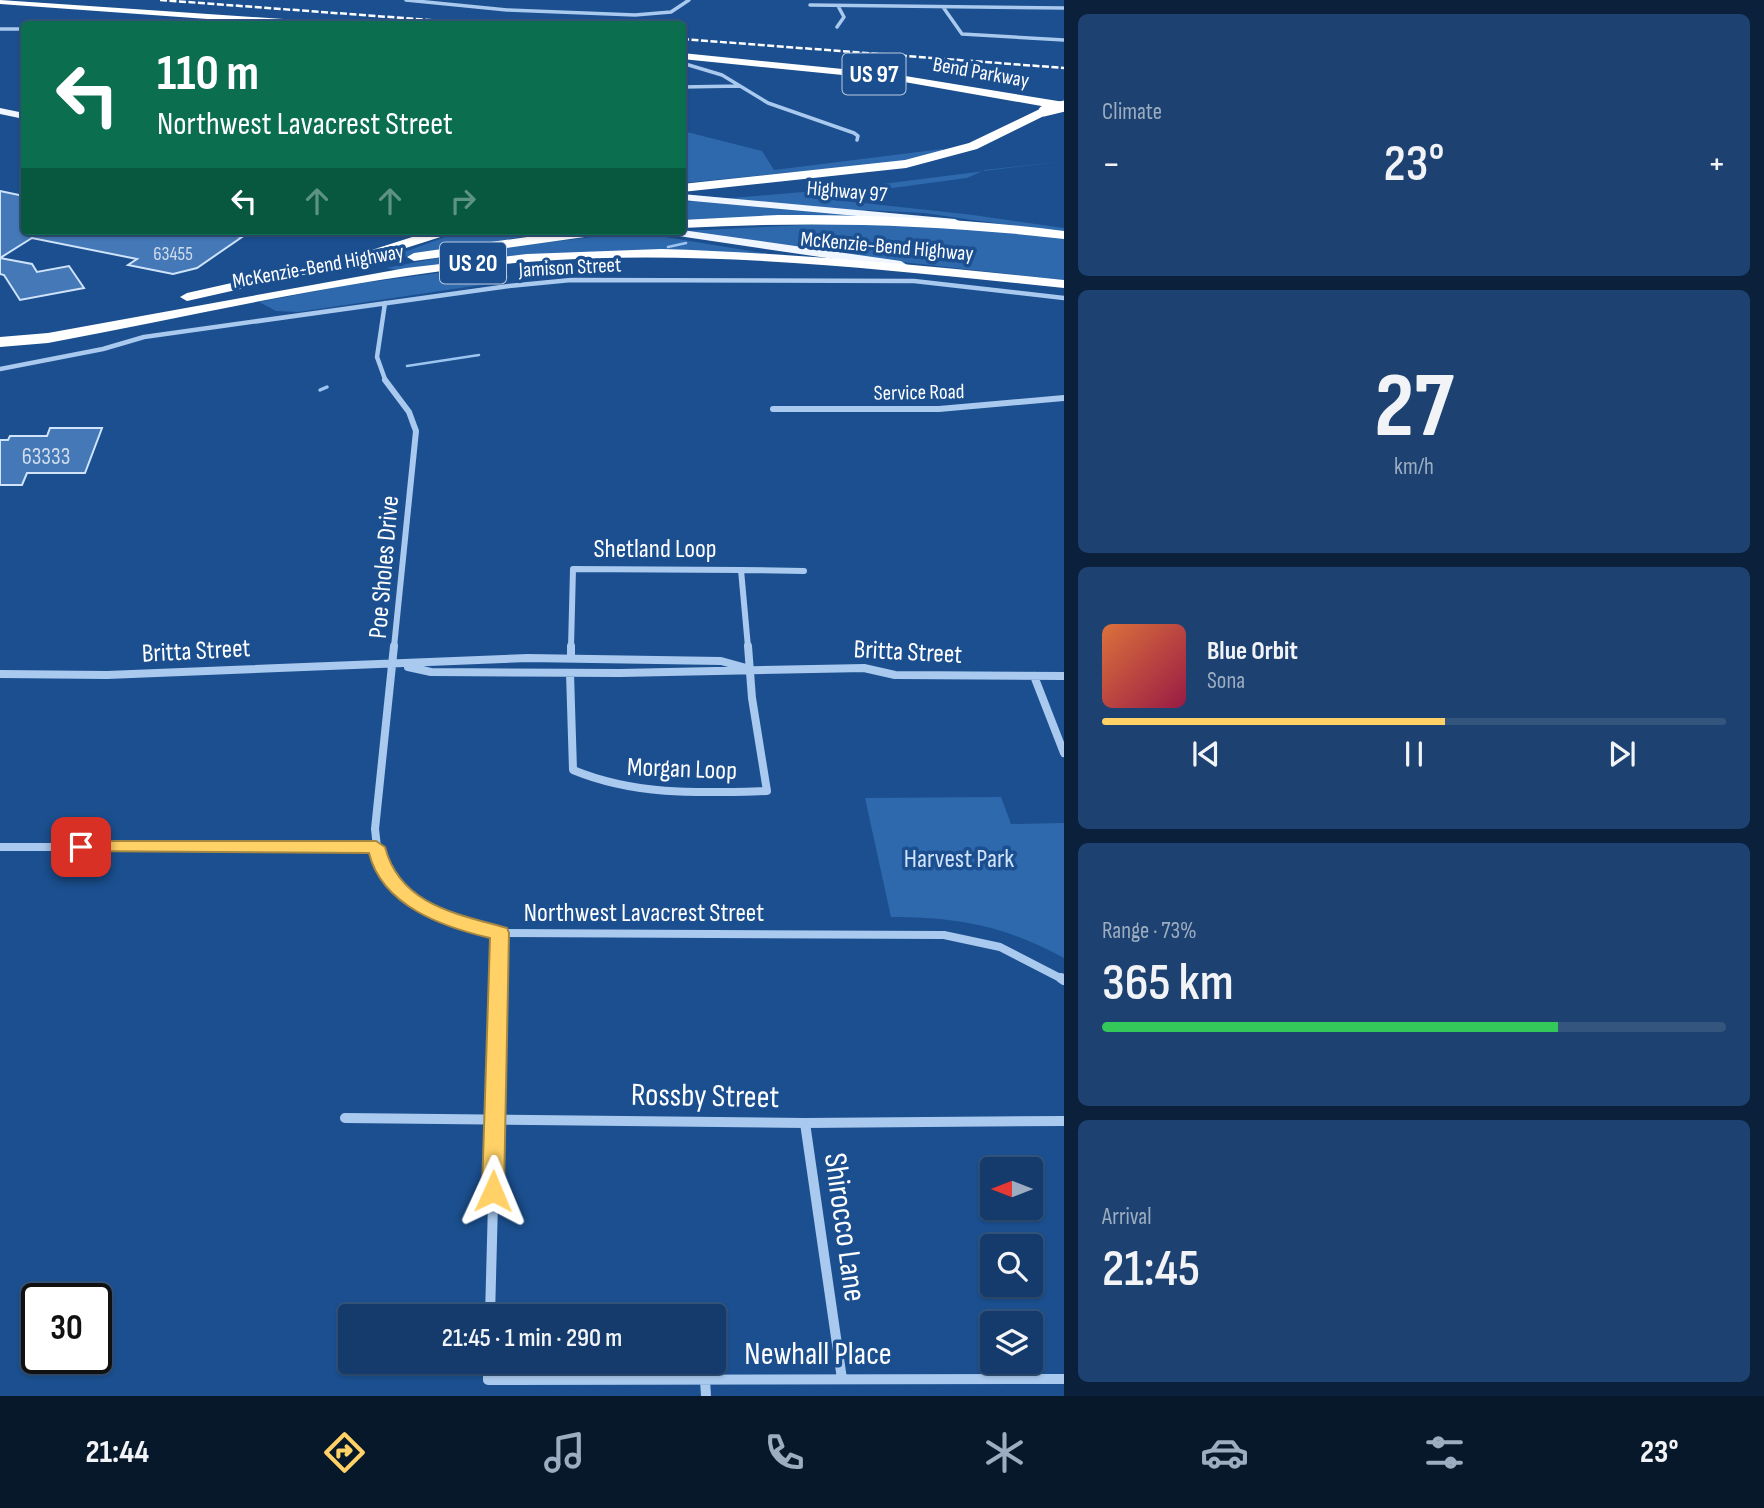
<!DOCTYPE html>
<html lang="en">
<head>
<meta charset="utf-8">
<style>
	body { margin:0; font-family:"Sofia Sans Condensed",sans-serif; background:#1d4271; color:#f1f3f6; height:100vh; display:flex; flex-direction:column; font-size:26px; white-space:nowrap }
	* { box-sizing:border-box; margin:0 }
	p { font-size:23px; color:#9dadc1 }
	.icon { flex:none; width:38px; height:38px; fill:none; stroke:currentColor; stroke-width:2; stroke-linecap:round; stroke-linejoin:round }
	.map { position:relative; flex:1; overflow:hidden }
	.sheet { display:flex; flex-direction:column; gap:14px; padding:14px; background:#0b203b; width:700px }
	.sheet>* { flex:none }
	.guide { position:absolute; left:21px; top:21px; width:665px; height:214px; border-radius:7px; box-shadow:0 2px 5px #0004,0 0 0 2px #33557e; background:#0b6e4f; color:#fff; overflow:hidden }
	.needle { width:46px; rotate:270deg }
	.buttons { position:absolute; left:980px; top:1157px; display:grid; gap:14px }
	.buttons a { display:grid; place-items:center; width:63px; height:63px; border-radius:7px; background:#143b6b; box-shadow:0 2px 5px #0004,0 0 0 2px #33557e; font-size:35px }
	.speed { position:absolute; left:21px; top:1283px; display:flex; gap:14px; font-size:35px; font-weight:700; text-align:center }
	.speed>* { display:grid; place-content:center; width:91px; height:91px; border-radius:50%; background:#143b6b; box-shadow:0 2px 5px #0004,0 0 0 2px #33557e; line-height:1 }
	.speed .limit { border:4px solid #111; border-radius:10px; background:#fff; color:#111 }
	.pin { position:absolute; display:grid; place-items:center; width:60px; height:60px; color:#fff; margin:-30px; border-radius:14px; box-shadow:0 4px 10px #0006 }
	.me { position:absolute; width:77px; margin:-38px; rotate:1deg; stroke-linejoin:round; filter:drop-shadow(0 0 5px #0008) }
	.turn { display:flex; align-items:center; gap:24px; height:147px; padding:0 21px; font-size:32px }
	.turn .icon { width:91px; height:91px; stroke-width:2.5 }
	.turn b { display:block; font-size:49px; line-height:60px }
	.lanes { display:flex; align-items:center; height:66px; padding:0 21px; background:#0003; justify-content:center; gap:35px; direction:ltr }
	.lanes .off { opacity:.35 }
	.big { font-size:52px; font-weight:600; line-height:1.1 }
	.sheet .tile { flex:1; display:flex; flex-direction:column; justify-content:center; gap:10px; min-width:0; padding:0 24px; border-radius:10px; background:#1d4271 }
	.sheet .dial { align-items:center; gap:0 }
	.dial b { font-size:91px; line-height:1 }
	.song { display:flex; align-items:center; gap:21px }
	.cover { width:84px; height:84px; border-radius:10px; background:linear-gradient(135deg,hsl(20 70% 55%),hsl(340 70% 35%)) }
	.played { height:7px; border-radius:4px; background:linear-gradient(90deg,#ffd166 55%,#33557e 55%) }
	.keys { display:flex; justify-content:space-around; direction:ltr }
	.heat { display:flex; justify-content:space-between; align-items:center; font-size:38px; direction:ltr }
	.charge { height:10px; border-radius:5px; background:linear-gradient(90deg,#34c759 73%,#33557e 0) }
	.trip { position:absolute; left:338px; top:1304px; width:388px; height:70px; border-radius:7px; background:#143b6b; box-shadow:0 2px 5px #0004,0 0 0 2px #33557e; font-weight:600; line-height:70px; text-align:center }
	.menu { display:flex; height:112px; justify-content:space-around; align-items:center; background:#08182b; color:#9dadc1 }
	.menu .icon { width:49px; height:49px }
	.menu .selected { color:#ffd166 }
	.menu b { font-size:32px; color:#f1f3f6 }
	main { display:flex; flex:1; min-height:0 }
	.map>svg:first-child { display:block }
	.green { fill:#2e69ad }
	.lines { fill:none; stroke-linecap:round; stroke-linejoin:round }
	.stream-far1 { stroke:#9cc4f0; stroke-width:2.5 }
	.stream { stroke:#9cc4f0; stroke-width:3.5 }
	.building { fill:#4478b7; stroke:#cfe3fa; stroke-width:2 }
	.street-far4 { stroke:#a9c9ee; stroke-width:3.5 }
	.street-far3 { stroke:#a9c9ee; stroke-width:4.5 }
	.street-far2 { stroke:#a9c9ee; stroke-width:6 }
	.street-far1 { stroke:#a9c9ee; stroke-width:8 }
	.street { stroke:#a9c9ee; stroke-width:10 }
	.primary { fill:#f0f6ff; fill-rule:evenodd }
	.highway { fill:#fff; fill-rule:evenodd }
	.rail { stroke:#fff; stroke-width:2.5; stroke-dasharray:7 2.5; stroke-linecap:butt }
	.highway-bridge { stroke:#fff; stroke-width:11 }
	.route { fill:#ffd166; stroke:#a68842; stroke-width:2 }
	.labels { text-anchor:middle; stroke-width:7; stroke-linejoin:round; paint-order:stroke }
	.far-number-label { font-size:19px; fill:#d0dded }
	.far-street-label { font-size:21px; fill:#fff; stroke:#1b4f8f }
	.number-label { font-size:23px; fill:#d0dded }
	.shield { fill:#1b4f8f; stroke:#bbcadd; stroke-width:2 }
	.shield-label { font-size:24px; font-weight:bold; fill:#fff }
	.street-label { font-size:26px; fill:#fff; stroke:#1b4f8f }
	.park-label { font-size:26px; fill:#cfe3fa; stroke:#1b4f8f }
	.near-street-label { font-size:32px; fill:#fff; stroke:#1b4f8f }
</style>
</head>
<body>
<main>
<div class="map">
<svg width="1064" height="1396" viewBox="0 0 1064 1396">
	<rect width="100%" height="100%" fill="#1b4f8f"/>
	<path class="green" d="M683,131L762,151L774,170L942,149L947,152L917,160L683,183Z
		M1064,161L985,170L967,178L818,198L973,215L1064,228V233L924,213L866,210L867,212L930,218L683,223V202L851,188Z
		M846,223L989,230L1064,239V280L803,251L683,231Z
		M461,231H557L338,268L410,250Z
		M635,232L780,256L519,255L397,270L386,268L474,251Z
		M483,267L509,277L501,282L298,312L276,311L259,302L348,285Z
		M1001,797L1011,824L1064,823V958C1005,926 958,917 891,917L865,798Z"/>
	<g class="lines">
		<path class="stream-far1" d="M668,247L686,243
			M407,366L479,355"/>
		<path class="stream" d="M320,390L327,387"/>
	</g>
	<path class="building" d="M0,191L24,196V231H211L242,237L197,268L173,274L128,265L137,259L32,238L0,258Z
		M0,258L32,264L37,272L69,266L84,288L20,300L4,275L0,274Z
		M50,428H102L85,473H27L22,485H0V440H8L10,436H47Z"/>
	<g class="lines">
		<path class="street-far4" d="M406,0L507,10L635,15L671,12L689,0
			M810,5L1064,8
			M943,7L962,34L1064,40
			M837,27L844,17L838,6
			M0,29H24
			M682,63L722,75L768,103L854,133L858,136L857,140
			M682,87L740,86"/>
		<path class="street-far3" d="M385,303L377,357L386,382
			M0,369L103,349L144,337L509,286L571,280L914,281L1064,298"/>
		<path class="street-far2" d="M385,380L409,412L416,431L394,647
			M773,409H939L1064,398
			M741,570L804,571
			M571,647L573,569L741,570L748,647"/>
		<path class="street-far1" d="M571,658V646
			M408,667L431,672L620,673L864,668L895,675L1064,676
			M570,673L573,770C636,796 700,793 767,791L752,698L748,646
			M0,674L107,675L528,658L721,661L750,669
			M1034,676L1064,753
			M0,847H377C398,907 442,920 500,933L944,935L1000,947L1064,980
			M377,847L375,829L394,646
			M499,980L500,933"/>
		<path class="street" d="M1061,978L1064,980
			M345,1118L805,1123L1064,1121
			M805,1123L842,1379
			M490,1316L499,978
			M488,1362V1380L1064,1379
			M705,1380L706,1396"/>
		<path class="primary" d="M0,108L24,113V119L0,114Z
			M682,194L955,219L961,222L955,225L682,200Z
			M682,230L901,261L907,265L901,269L665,234L659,231Z"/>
		<path class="highway" d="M0,0L313,21L318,24H277L0,4Z
			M682,53L893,74L1064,102V110L893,80L682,59Z
			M1044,107L1050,111L1048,114L977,149L906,168L682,192V184L905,160L969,143Z
			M778,215C874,214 969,219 1064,231V239C937,224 810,221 682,228V220Z
			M431,231H452L450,234L365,261L187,301L180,297L187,293L356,255Z
			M569,231H606L599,235L414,261L407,257L414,253Z
			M661,249C796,253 930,266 1064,280V288C886,270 706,248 527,262C365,275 207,313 48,343L0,347V337L48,333L406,268L527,254Z"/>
		<path class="rail" d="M160,0L484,24
			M682,39L1064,68"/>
		<path class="highway-bridge" d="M1044,111L1064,106"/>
	</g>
	<path class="route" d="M81,841H376L385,847C400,905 457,914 507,928L509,933L504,1191L500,1198L493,1200L485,1198L482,1191L490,938C443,927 382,906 369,853L74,851L72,847L74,842Z"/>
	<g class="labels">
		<g class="far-number-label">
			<text x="173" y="260">63455</text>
		</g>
		<g class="far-street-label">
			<text transform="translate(981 72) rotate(10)" y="7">Bend Parkway</text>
			<text transform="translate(847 191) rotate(5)" y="7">Highway 97</text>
			<text transform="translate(887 246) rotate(5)" y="7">McKenzie-Bend Highway</text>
			<text transform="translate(318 266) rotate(-10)" y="7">McKenzie-Bend Highway</text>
			<text transform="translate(570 267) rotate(-3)" y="7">Jamison Street</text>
			<text transform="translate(919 392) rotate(-1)" y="7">Service Road</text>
		</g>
		<g class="number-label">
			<text x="46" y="464">63333</text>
		</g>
		<g class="shield">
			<rect x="842.5" y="53.5" width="63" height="41" rx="5"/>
			<rect x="440" y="242.5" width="66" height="41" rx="5"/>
		</g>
		<g class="shield-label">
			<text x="874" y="82">US 97</text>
			<text x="473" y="271">US 20</text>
		</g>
		<g class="street-label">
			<text x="655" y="557">Shetland Loop</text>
			<text transform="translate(383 567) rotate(-85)" y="9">Poe Sholes Drive</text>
			<text transform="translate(196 650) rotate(-3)" y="9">Britta Street</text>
			<text transform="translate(908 651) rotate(3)" y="9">Britta Street</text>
			<text transform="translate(682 768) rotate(2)" y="9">Morgan Loop</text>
			<text x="644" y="921">Northwest Lavacrest Street</text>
		</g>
		<g class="park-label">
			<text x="959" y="867">Harvest Park</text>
		</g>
		<g class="near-street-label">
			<text transform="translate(705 1095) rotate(1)" y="11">Rossby Street</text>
			<text transform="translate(846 1227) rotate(82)" y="11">Shirocco Lane</text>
			<text x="818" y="1364">Newhall Place</text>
		</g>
	</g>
</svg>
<div class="buttons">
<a><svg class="needle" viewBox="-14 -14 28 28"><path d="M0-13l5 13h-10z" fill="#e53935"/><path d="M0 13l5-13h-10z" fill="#9dadc1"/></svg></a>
<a><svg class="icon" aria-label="search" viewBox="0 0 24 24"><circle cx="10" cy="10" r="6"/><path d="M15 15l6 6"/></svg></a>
<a><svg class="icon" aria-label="layers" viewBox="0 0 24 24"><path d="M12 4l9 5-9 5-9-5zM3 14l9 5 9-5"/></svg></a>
</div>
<div class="speed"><div class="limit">30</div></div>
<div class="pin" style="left:81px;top:847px;background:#d93025"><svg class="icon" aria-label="arrive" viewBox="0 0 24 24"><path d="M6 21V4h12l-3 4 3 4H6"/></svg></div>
<svg class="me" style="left:493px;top:1191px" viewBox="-20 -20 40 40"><path d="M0-17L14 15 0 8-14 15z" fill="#ffd166" stroke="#fff" stroke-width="4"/></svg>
<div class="trip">21:45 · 1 min · 290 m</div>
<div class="guide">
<div class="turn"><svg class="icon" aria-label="left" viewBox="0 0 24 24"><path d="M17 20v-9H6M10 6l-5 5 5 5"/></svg><div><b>110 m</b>Northwest Lavacrest Street</div></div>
<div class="lanes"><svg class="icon" aria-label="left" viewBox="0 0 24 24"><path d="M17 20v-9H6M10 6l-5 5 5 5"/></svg><svg class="icon off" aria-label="ahead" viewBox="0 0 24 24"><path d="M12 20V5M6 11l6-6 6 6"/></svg><svg class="icon off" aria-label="ahead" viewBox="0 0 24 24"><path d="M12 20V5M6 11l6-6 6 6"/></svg><svg class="icon off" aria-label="right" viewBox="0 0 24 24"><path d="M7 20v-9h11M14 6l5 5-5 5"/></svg></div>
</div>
</div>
<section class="sheet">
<div class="tile"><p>Climate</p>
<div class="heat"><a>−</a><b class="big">23°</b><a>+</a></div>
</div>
<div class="tile dial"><b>27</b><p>km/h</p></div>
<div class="tile">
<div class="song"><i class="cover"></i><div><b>Blue Orbit</b><p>Sona</p></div></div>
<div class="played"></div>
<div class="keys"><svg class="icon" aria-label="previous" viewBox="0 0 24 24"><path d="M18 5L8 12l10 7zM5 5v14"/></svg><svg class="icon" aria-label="pause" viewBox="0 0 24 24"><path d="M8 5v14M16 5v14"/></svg><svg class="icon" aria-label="next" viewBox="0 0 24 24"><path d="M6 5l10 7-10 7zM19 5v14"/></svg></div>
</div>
<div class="tile"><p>Range · 73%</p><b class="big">365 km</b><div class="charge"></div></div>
<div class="tile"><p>Arrival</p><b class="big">21:45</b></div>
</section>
</main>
<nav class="menu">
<b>21:44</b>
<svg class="icon selected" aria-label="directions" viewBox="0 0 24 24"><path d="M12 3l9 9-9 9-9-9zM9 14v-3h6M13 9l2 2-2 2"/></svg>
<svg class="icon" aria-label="music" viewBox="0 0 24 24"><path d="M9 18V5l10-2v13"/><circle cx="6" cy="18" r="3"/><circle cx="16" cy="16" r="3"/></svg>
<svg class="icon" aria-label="phone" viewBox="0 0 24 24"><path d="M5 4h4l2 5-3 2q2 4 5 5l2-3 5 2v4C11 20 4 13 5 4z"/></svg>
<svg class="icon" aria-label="climate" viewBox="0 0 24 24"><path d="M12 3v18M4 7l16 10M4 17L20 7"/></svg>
<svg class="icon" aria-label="car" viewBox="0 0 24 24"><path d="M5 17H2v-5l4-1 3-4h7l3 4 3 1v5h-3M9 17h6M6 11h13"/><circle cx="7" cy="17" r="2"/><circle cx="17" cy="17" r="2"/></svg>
<svg class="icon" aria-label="filters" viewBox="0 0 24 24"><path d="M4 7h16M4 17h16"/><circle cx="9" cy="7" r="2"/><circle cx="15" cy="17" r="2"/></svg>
<b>23°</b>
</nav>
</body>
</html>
